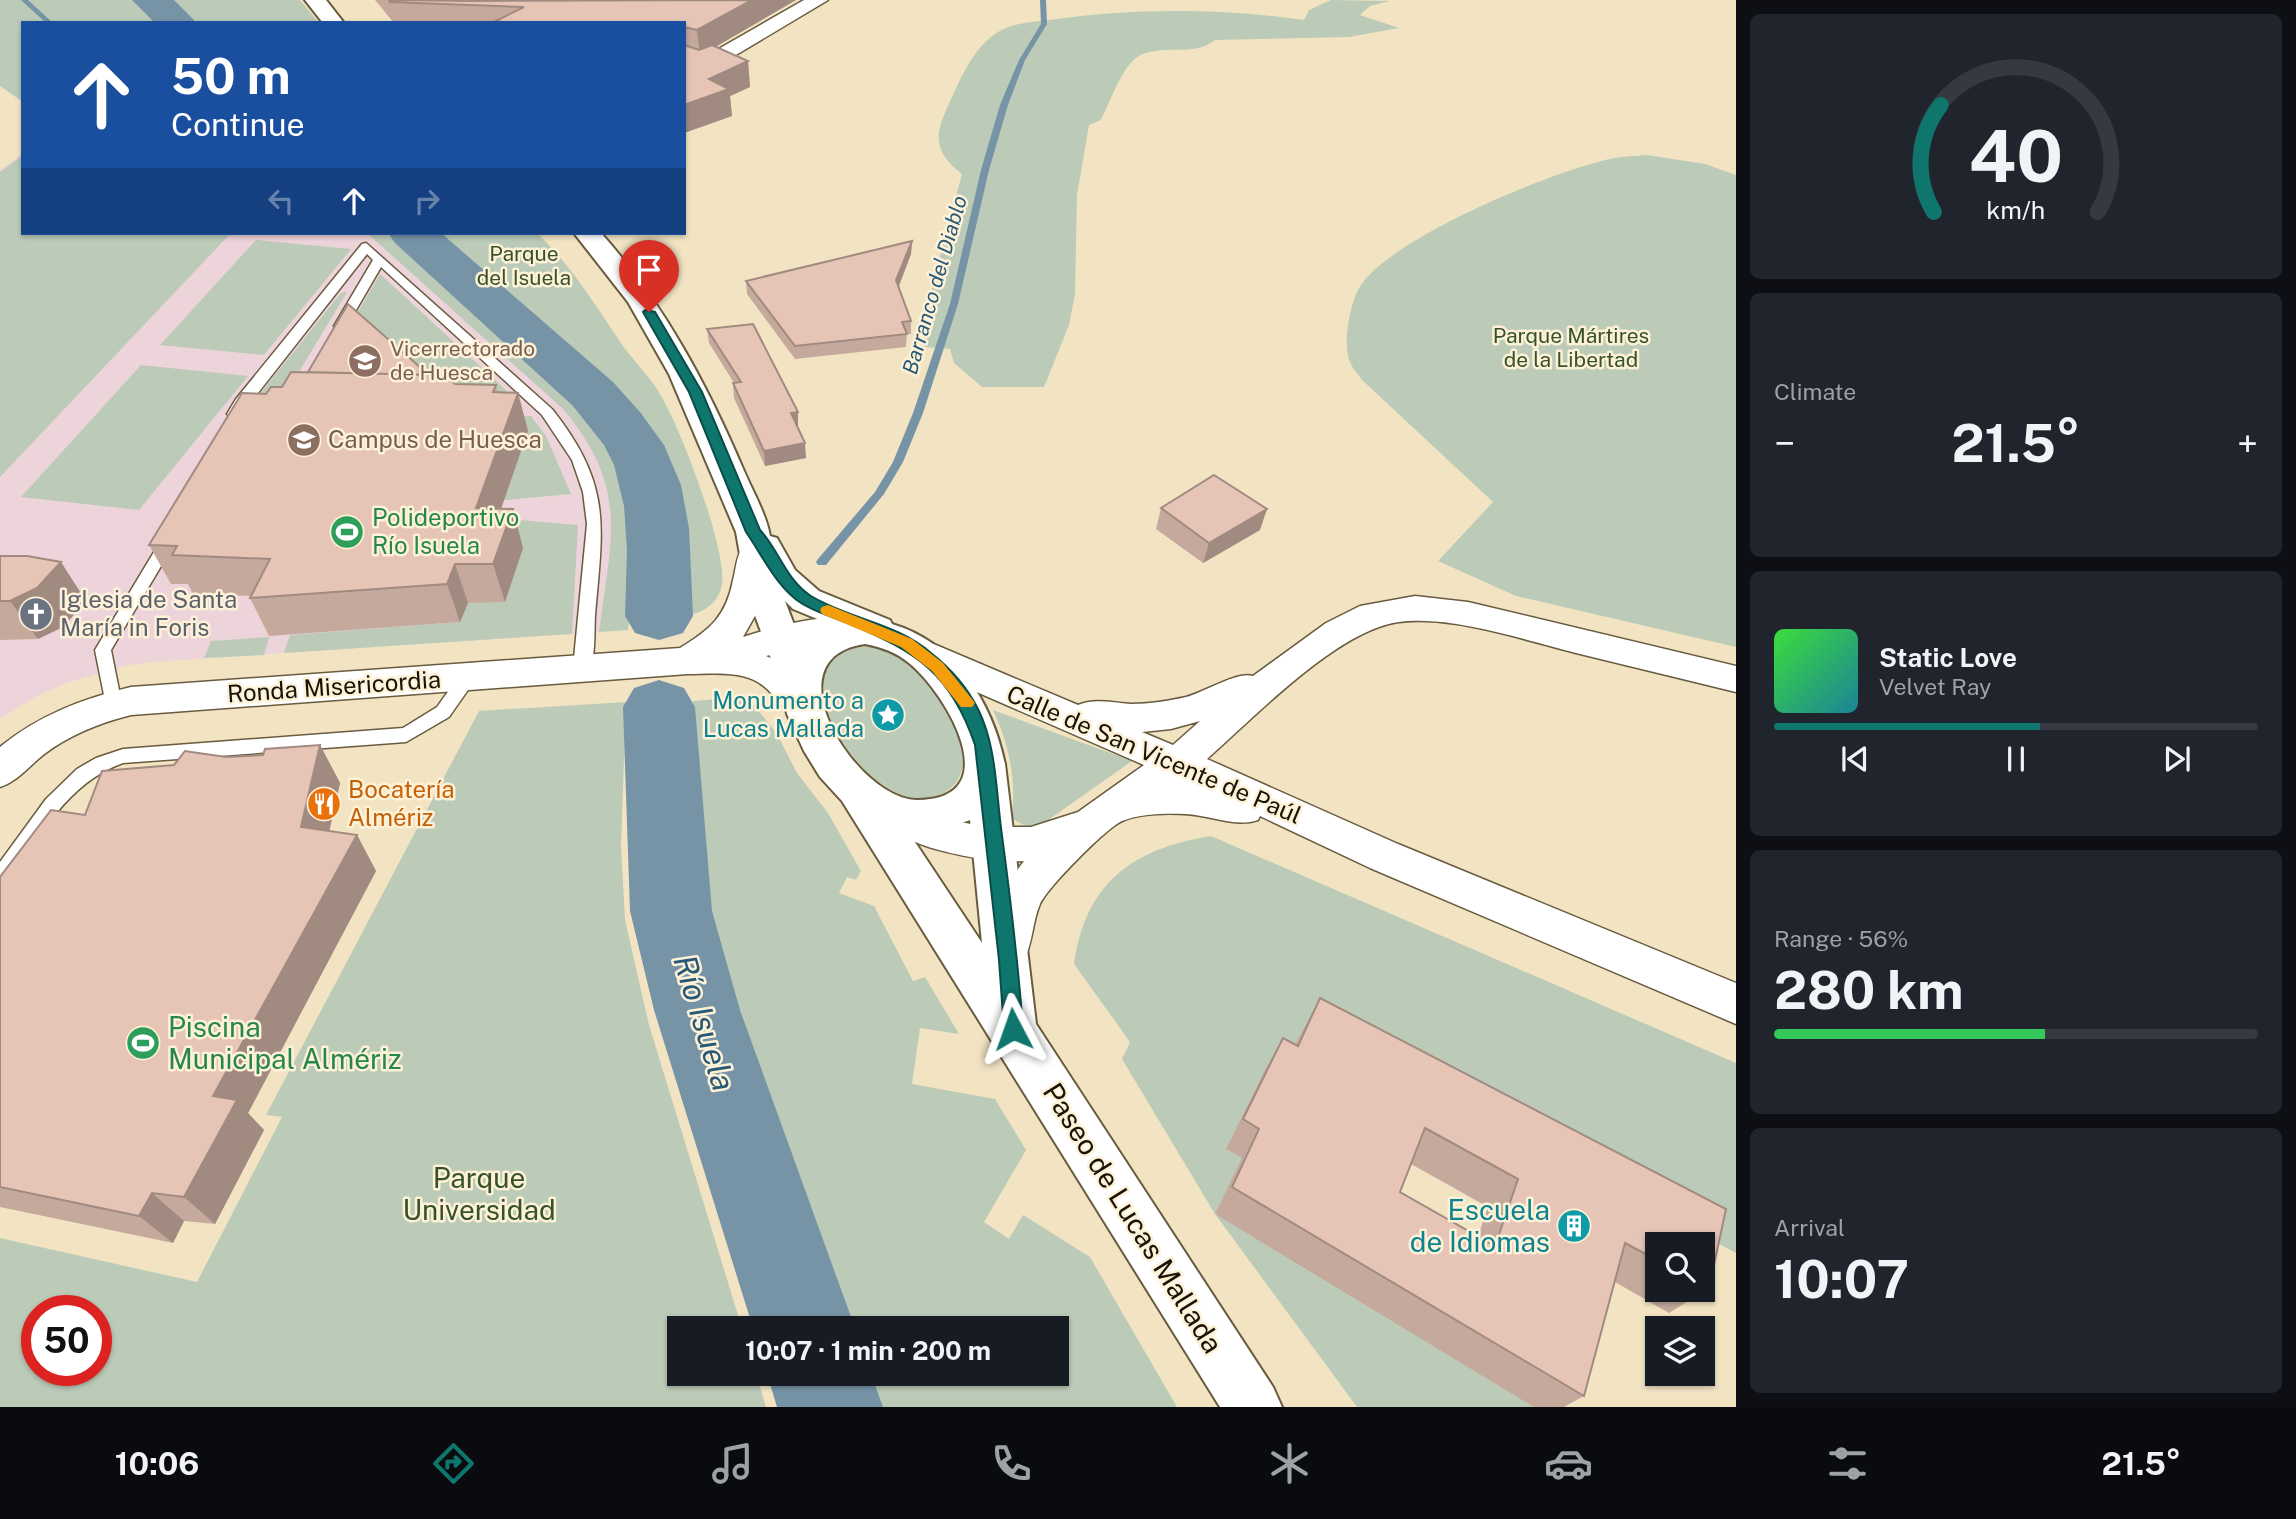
<!DOCTYPE html>
<html lang="en">
<head>
<meta charset="utf-8">
<style>
	body { margin:0; font-family:"Public Sans",sans-serif; background:#20242c; color:#f1f3f6; height:100vh; display:flex; flex-direction:column; font-size:26px; white-space:nowrap }
	* { box-sizing:border-box; margin:0 }
	p { font-size:23px; color:#9ea1a6 }
	.icon { flex:none; width:38px; height:38px; fill:none; stroke:currentColor; stroke-width:2; stroke-linecap:round; stroke-linejoin:round }
	.map { position:relative; flex:1; overflow:hidden }
	.panel { display:flex; flex-direction:column; gap:14px; padding:14px; background:#0d0f14; width:560px }
	.panel>* { flex:none }
	.guide { position:absolute; left:21px; top:21px; width:665px; height:214px; border-radius:0px; box-shadow:0 2px 5px #0004; background:#1a4fa0; color:#fff; overflow:hidden }
	.buttons { position:absolute; left:1645px; top:1232px; display:grid; gap:14px }
	.buttons a { display:grid; place-items:center; width:70px; height:70px; border-radius:0px; background:#171b24; box-shadow:0 2px 5px #0004; font-size:35px }
	.speed { position:absolute; left:21px; top:1295px; display:flex; gap:14px; font-size:35px; font-weight:700; text-align:center }
	.speed>* { display:grid; place-content:center; width:91px; height:91px; border-radius:50%; background:#171b24; box-shadow:0 2px 5px #0004; line-height:1 }
	.speed .limit { border:10px solid #d22; background:#fff; color:#111 }
	.pin { position:absolute; display:grid; place-items:center; width:60px; height:60px; color:#fff; margin:-72px -30px; border-radius:50% 50% 50% 0; rotate:-45deg; box-shadow:0 0 7px #0007 }
	.pin .icon { rotate:45deg }
	.me { position:absolute; width:77px; margin:-38px; rotate:356deg; stroke-linejoin:round; filter:drop-shadow(0 0 5px #0008) }
	.turn { display:flex; align-items:center; gap:24px; height:147px; padding:0 35px; font-size:32px }
	.turn .icon { width:91px; height:91px; stroke-width:2.5 }
	.turn b { display:block; font-size:49px; line-height:60px }
	.lanes { display:flex; align-items:center; height:66px; padding:0 35px; background:#0003; justify-content:center; gap:35px; direction:ltr }
	.lanes .off { opacity:.35 }
	.big { font-size:52px; font-weight:700; line-height:1.1 }
	.panel .tile { flex:1; display:flex; flex-direction:column; justify-content:center; gap:10px; min-width:0; padding:0 24px; border-radius:10px; background:#20242c }
	.panel .dial { align-items:center; gap:0 }
	.dial svg { height:182px; overflow:visible; fill:none; stroke:#363941; stroke-width:7; stroke-linecap:round; text-anchor:middle }
	.dial text { fill:#f1f3f6; stroke:none }
	.song { display:flex; align-items:center; gap:21px }
	.cover { width:84px; height:84px; border-radius:10px; background:linear-gradient(135deg,hsl(120 70% 55%),hsl(190 70% 35%)) }
	.played { height:7px; border-radius:4px; background:linear-gradient(90deg,#0f766e 55%,#363941 55%) }
	.keys { display:flex; justify-content:space-around; direction:ltr }
	.heat { display:flex; justify-content:space-between; align-items:center; font-size:38px; direction:ltr }
	.charge { height:10px; border-radius:5px; background:linear-gradient(90deg,#34c759 56%,#363941 0) }
	.trip { position:absolute; left:667px; top:1316px; width:402px; height:70px; border-radius:0px; background:#171b24; box-shadow:0 2px 5px #0004; font-weight:700; line-height:70px; text-align:center }
	.tabs { display:flex; height:112px; justify-content:space-around; align-items:center; background:#090b0e; color:#9ea1a6 }
	.tabs .icon { width:49px; height:49px }
	.tabs .selected { color:#0f766e }
	.tabs b { font-size:32px; color:#f1f3f6 }
	main { display:flex; flex:1; min-height:0 }
	.map>svg:first-child { display:block }
	.education { fill:#edd3da }
	.green { fill:#bccbb7; fill-rule:evenodd }
	.lines { fill:none; stroke-linecap:round; stroke-linejoin:round }
	.stream { fill:#7794a7; fill-rule:evenodd }
	.river { fill:#7794a7; fill-rule:evenodd }
	.service-casing { stroke:#685b3e; stroke-width:3 }
	.minor-casing { stroke:#685b3e; stroke-width:3 }
	.secondary-casing { stroke:#685b3e; stroke-width:4 }
	.service { fill:#fff; fill-rule:evenodd }
	.minor { fill:#fff; fill-rule:evenodd }
	.secondary { fill:#fff; fill-rule:evenodd }
	.wall { fill:#c6a99d; fill-rule:evenodd }
	.shaded-wall { fill:#a18a80 }
	.building { fill:#e6c5b7; stroke:#a18a80; stroke-width:2; fill-rule:evenodd }
	.route { fill:#0f766e; stroke:#0a4d48; stroke-width:2 }
	.slow { fill:#f59e0b }
	.labels { text-anchor:middle; stroke-width:5; stroke-linejoin:round; paint-order:stroke }
	.far-park-label { font-size:21px; fill:#35522a; stroke:#fdf1d7 }
	.far-water-label { font-size:21px; font-style:italic; fill:#275977; stroke:#fdf1d7 }
	.far-education-label { font-size:21px; fill:#785e54; stroke:#fdf1d7; text-anchor:start }
	.education-label { font-size:24px; fill:#785e54; stroke:#fdf1d7; text-anchor:start }
	.leisure-label { font-size:24px; fill:#27864d; stroke:#fdf1d7; text-anchor:start }
	.worship-label { font-size:24px; fill:#5b616d; stroke:#fdf1d7; text-anchor:start }
	.street-label { font-size:24px; fill:#181207; stroke:#fdf1d7 }
	.culture-label { font-size:24px; fill:#0d838f; stroke:#fdf1d7; text-anchor:end }
	.food-label { font-size:24px; fill:#c56008; stroke:#fdf1d7; text-anchor:start }
	.near-leisure-label { font-size:28px; fill:#27864d; stroke:#fdf1d7; text-anchor:start }
	.near-park-label { font-size:28px; fill:#35522a; stroke:#fdf1d7 }
	.near-culture-label { font-size:28px; fill:#0d838f; stroke:#fdf1d7; text-anchor:end }
	.near-street-label { font-size:28px; fill:#181207; stroke:#fdf1d7 }
	.near-water-label { font-size:32px; font-style:italic; fill:#275977; stroke:#fdf1d7 }
</style>
</head>
<body>
<main>
<div class="map">
<svg width="1736" height="1407" viewBox="0 0 1736 1407">
	<rect width="100%" height="100%" fill="#f2e4c3"/>
	<path class="education" d="M23,153V233H391L573,398L599,426L619,454L630,491L637,528L628,630L151,662L123,666L64,684L35,697L0,719V170Z"/>
	<path class="green" d="M0,0H300L319,23H23V102L0,86Z
		M1331,0L1390,1L1370,6L1360,15L1399,28L1349,37L1215,40C1195,58 1159,42 1136,58C1122,68 1109,104 1101,120L1089,125L1077,195L1075,294L1069,325L1044,387H982L954,363L950,349L923,347L933,282L962,174C935,153 933,137 948,106C960,80 973,47 998,32C1012,23 1033,22 1049,20C1133,8 1221,8 1304,20L1309,10Z
		M23,155V233H231L0,477V172Z
		M1647,155L1705,164L1736,175V647L1516,596L1438,561L1493,502L1362,380C1358,374 1352,368 1350,362C1342,344 1350,301 1361,285C1393,237 1553,171 1610,159C1622,156 1635,156 1647,155Z
		M367,233H391L573,398C589,415 607,432 618,453C646,505 633,573 628,630L599,632C611,537 630,489 563,409Z
		M435,233H537C571,265 595,305 621,343C632,359 646,373 657,389C678,420 728,551 722,585C718,606 698,616 678,616L681,532L679,501L657,442L639,416L612,387Z
		M256,240L351,249L264,355L160,345Z
		M380,274L518,401L402,399L338,346Z
		M347,292L284,397L258,396L341,293Z
		M141,365L248,376L139,510L21,497Z
		M479,415L531,416L546,436L571,494L504,500Z
		M497,518L578,525L572,634L284,653L290,635L460,622Z
		M269,637L264,655L204,658L211,641Z
		M865,646C870,646 876,646 881,648C923,661 999,761 944,793C937,797 927,799 918,799C857,795 771,658 865,646Z
		M731,698L754,705L777,734L797,773L828,813L861,871L856,880L847,877L839,893L874,906L913,981L925,977L959,1034L920,1028L912,1084L995,1099L1026,1150L984,1222L1009,1239L1023,1215L1090,1257L1177,1407H873L861,1374H1057V1328H845L728,1000L702,904L695,839L693,701Z
		M626,702L621,847L625,920L649,1025L742,1328H679V1374H756L766,1407H0V1238L197,1282L282,1117L266,1115L479,711ZM37,1311H96V1370H37Z
		M993,710L1132,761L1034,830L1012,819C1016,779 1010,747 993,710Z
		M1211,836L1736,1063V1253L1689,1228L1280,1078L1227,1149L1242,1158L1534,1407H1357L1215,1214L1122,1059L1130,1042L1074,964C1086,882 1132,849 1211,836Z"/>
	<g class="lines">
		<path class="stream" d="M21,0H28L53,23H46Z
			M1040,0H1046L1047,24L1025,60L1008,105L989,170L958,304L923,413L903,462L884,494L826,565H818L816,562L818,559L875,492L893,462L913,413L950,304L981,170L1000,105L1019,60L1041,24Z"/>
		<path class="river" d="M132,0H174L197,23H155Z
			M388,233H441L613,382L640,412L664,445L681,485L689,528L693,616L683,633L659,640L635,633L625,616L627,550L624,506L614,465L604,445L573,406L395,243Z
			M659,680L684,688L695,707L712,911L740,1010L855,1328H753L654,1010L630,911L623,707L634,688Z
			M767,1374H871L883,1407H777Z"/>
		<g class="service-casing">
			<path id="service" d="M366,243L552,409C612,485 603,524 595,615C594,632 596,658 588,673L582,675L573,669L587,524L583,492L572,460L542,415L381,267L345,329H335L334,326L373,260L367,254L239,417L234,418L227,414L236,399L362,244Z
				M168,536L176,541L111,650L122,705L119,710H107L95,650L163,537Z
				M468,671L474,672L477,677L449,717L406,742L123,763C68,782 39,837 7,883L0,885V862L46,799L77,769L96,758L123,749L403,728L437,707L462,672Z"/>
		</g>
		<g class="minor-casing">
			<path id="minor" d="M804,0H828L709,71L702,73L684,67V54L701,59Z
				M754,545L766,548L771,556L760,607L743,637C781,625 832,610 871,621L876,630L871,639L859,643L817,645L766,656C793,666 811,684 824,709L819,719C785,730 783,694 754,680C735,671 708,674 688,674L131,715C99,723 69,735 43,755C28,767 18,781 0,787V747C39,715 82,699 131,687L680,648C711,629 726,616 733,580C736,569 736,558 742,548Z
				M1415,596L1468,602L1736,666V692C1683,679 1629,666 1576,653C1523,640 1430,607 1379,627C1322,647 1253,718 1207,759L1398,844L1736,983V1024L1370,868L1260,816L1258,820C1235,828 1210,815 1185,814C1166,813 1139,814 1122,821C1106,828 1047,888 1040,904C1032,923 1033,942 1024,960L1009,966L994,960C979,928 1004,887 1024,861C988,864 892,847 875,813L881,802L895,797L947,819L985,827H1031L1078,812L1144,765L910,663L905,654L910,645L923,641L936,645L1078,705C1095,698 1113,703 1131,704C1150,704 1168,701 1186,697C1203,693 1237,671 1253,676L1326,623L1360,606ZM1200,721L1173,745L1142,732L1171,729Z"/>
		</g>
		<g class="secondary-casing">
			<path id="secondary" d="M305,0H326L344,23H323Z
				M574,233H601C664,304 707,384 744,471C753,492 766,514 770,536L777,538L795,570L819,591L890,620L892,624C956,643 992,702 1005,764L1036,1024L1273,1387L1282,1407H1220L842,801L820,777L804,751L787,714L783,691L747,594L736,532L669,374L628,302ZM785,601L793,609L832,625L812,632L801,643ZM865,644C881,647 896,652 909,663C946,693 1009,799 918,800C858,801 766,658 865,644ZM970,820L982,943L909,833L937,832Z"/>
		</g>
		<use href="#service" class="service"/>
		<use href="#minor" class="minor"/>
		<use href="#secondary" class="secondary"/>
	</g>
	<path class="wall" d="M375,0H796L715,47L748,61L750,87L730,96L732,116L684,133V23H394Z
		M912,241L911,254L899,286L911,321V334H907L906,347L795,359L747,294L746,281Z
		M707,329L798,412V426L797,427L806,458L765,466L734,398L733,383H734L709,343Z
		M429,375L455,384L496,385L498,392L518,393L528,431L501,509L523,548L505,602L468,603L460,622L269,636L250,598L251,596L193,594L188,584H171L149,545L266,394L282,387Z
		M1161,508L1260,530L1203,563L1156,529Z
		M0,556L86,601L63,627L38,639L0,640Z
		M320,745L340,783L329,831L357,835L376,871L248,1113L264,1130L215,1224L184,1221L173,1243L0,1207V877L85,815L174,765L226,757L263,755Z
		M1320,998L1726,1209L1709,1288L1669,1313L1615,1282L1584,1396L1564,1407H1534L1215,1214L1242,1158L1226,1149L1265,1070L1283,1038L1295,1045ZM1411,1164L1488,1207L1478,1236L1400,1192ZM1657,1244H1703V1290H1657Z"/>
	<path class="shaded-wall" d="M752,0H796L700,56L697,30Z
		M748,61L750,87L730,96L732,116L684,133V105L709,79Z
		M912,241L911,254L896,293V280Z
		M518,393L528,431L488,546L476,508Z
		M798,412V426L791,428V413Z
		M805,443L806,458L765,466L764,451Z
		M513,509L523,548L505,602L493,564Z
		M1267,509L1260,530L1203,563L1209,543Z
		M61,562L86,601L63,627L38,639L10,601Z
		M455,564L468,603L460,622L447,584Z
		M320,745L340,783L322,864L301,827Z
		M357,835L376,871L248,1113L264,1130L215,1224L184,1197L213,1096Z
		M152,1193L184,1221L173,1243L139,1216Z"/>
	<path class="building" d="M389,0L472,1L752,0L697,30L684,27V23H492L524,7L390,2Z
		M684,45L699,50L712,45L748,61L709,79L729,89L684,105Z
		M912,241L896,280L911,321L902,322L907,334L795,346L746,281Z
		M348,304L429,375L308,372Z
		M753,324L798,412L791,413L805,443L764,451L733,383L741,382L707,329Z
		M291,372L444,375L455,384L496,385L493,392L518,393L476,508L513,509L493,564H455L447,584L250,598L270,559L172,555L177,546L149,545L242,393L266,394L271,387H282Z
		M1214,475L1267,509L1209,543L1161,508Z
		M0,556H27L61,562L37,588L10,601H0Z
		M320,745L301,827L357,835L213,1096L237,1100L184,1197L152,1193L139,1216L0,1187V877L51,810L85,815L102,771L174,765L185,751L226,757L263,755L265,749Z
		M1320,998L1726,1209L1709,1288L1703,1285V1244H1657V1260L1625,1243L1584,1396L1232,1187L1259,1129L1243,1119L1283,1038L1298,1046ZM1425,1128L1518,1179L1495,1246L1400,1192Z"/>
	<path class="route" d="M645,310L655,312L702,392L760,530C779,550 786,580 811,596C849,619 897,623 931,653C950,668 967,687 978,709C996,745 996,789 1001,828C1010,895 1018,962 1023,1029L1020,1035L1013,1038L1007,1035L1004,1029L999,960L975,745C951,674 917,652 850,624C835,618 815,612 801,603C777,588 762,555 746,532L689,392L643,312Z"/>
	<path class="slow" d="M828,605L912,639L943,663L972,699L975,703L972,707H961L932,671L901,647L822,614L820,610L822,607Z"/>
	<defs>
		<g id="university-disc" transform="scale(1.75)"><circle r="9.5" fill="#8d6e63" stroke="#fdf1d7"/><path d="M0-5L7-2L0 1L-7-2ZM-4 1L0 2.5L4 1V4Q0 6-4 4Z" fill="#fff"/></g>
		<g id="stadium-disc" transform="scale(1.75)"><circle r="9.5" fill="#2e9e5b" stroke="#fdf1d7"/><path d="M0-5a6.5 5 0 1 0 0 10a6.5 5 0 1 0 0-10ZM-3.5-1.8h7v3.6h-7Z" fill="#fff"/></g>
		<g id="church-disc" transform="scale(1.75)"><circle r="9.5" fill="#6b7280" stroke="#fdf1d7"/><path d="M-1.2-6h2.4v3.5h3.3v2.4h-3.3V6h-2.4V-.1h-3.3v-2.4h3.3Z" fill="#fff"/></g>
		<g id="sight-disc" transform="scale(1.75)"><circle r="9.5" fill="#0f9aa8" stroke="#fdf1d7"/><path d="M0-6L1.8-2.2L6-1.7L2.9 1.2L3.7 5.4L0 3.3L-3.7 5.4L-2.9 1.2L-6-1.7L-1.8-2.2Z" fill="#fff"/></g>
		<g id="restaurant-disc" transform="scale(1.75)"><circle r="9.5" fill="#e8710a" stroke="#fdf1d7"/><path d="M-5-6h1v4h1v-4h1v4h1v-4h1v5L-1.5 .5V6h-2V.5L-5-1ZM5-6V6H3V1.5H1.5Q1.5-4 5-6Z" fill="#fff"/></g>
		<g id="building-disc" transform="scale(1.75)"><circle r="9.5" fill="#0f9aa8" stroke="#fdf1d7"/><path d="M-4-6H4V6H1V3H-1V6H-4ZM-2.5-4.3h1.7v1.8h-1.7ZM.8-4.3h1.7v1.8H.8ZM-2.5-1h1.7V.8h-1.7ZM.8-1h1.7V.8H.8Z" fill="#fff"/></g>
	</defs>
	<g fill-rule="evenodd">
		<use href="#university-disc" x="365" y="361"/>
		<use href="#university-disc" x="304" y="440"/>
		<use href="#stadium-disc" x="347" y="532"/>
		<use href="#church-disc" x="36" y="614"/>
		<use href="#sight-disc" x="888" y="715"/>
		<use href="#restaurant-disc" x="324" y="804"/>
		<use href="#stadium-disc" x="143" y="1043"/>
		<use href="#building-disc" x="1574" y="1226"/>
	</g>
	<g class="labels">
		<g class="far-park-label">
			<text x="524" y="261">Parque<tspan x="524" dy="24">del Isuela</tspan></text>
			<text x="1571" y="343">Parque Mártires<tspan x="1571" dy="24">de la Libertad</tspan></text>
		</g>
		<g class="far-water-label">
			<text transform="translate(935 285) rotate(-74)" y="7">Barranco del Diablo</text>
		</g>
		<g class="far-education-label">
			<text x="390" y="356">Vicerrectorado<tspan x="390" dy="24">de Huesca</tspan></text>
		</g>
		<g class="education-label">
			<text x="328" y="448">Campus de Huesca</text>
		</g>
		<g class="leisure-label">
			<text x="372" y="526">Polideportivo<tspan x="372" dy="28">Río Isuela</tspan></text>
		</g>
		<g class="worship-label">
			<text x="60" y="608">Iglesia de Santa<tspan x="60" dy="28">María in Foris</tspan></text>
		</g>
		<g class="street-label">
			<text transform="translate(334 687) rotate(-4)" y="8">Ronda Misericordia</text>
			<text transform="translate(1154 755) rotate(23)" y="8">Calle de San Vicente de Paúl</text>
		</g>
		<g class="culture-label">
			<text x="864" y="709">Monumento a<tspan x="864" dy="28">Lucas Mallada</tspan></text>
		</g>
		<g class="food-label">
			<text x="348" y="798">Bocatería<tspan x="348" dy="28">Almériz</tspan></text>
		</g>
		<g class="near-leisure-label">
			<text x="168" y="1037">Piscina<tspan x="168" dy="32">Municipal Almériz</tspan></text>
		</g>
		<g class="near-park-label">
			<text x="479" y="1188">Parque<tspan x="479" dy="32">Universidad</tspan></text>
		</g>
		<g class="near-culture-label">
			<text x="1550" y="1220">Escuela<tspan x="1550" dy="32">de Idiomas</tspan></text>
		</g>
		<g class="near-street-label">
			<text transform="translate(1133 1218) rotate(58)" y="10">Paseo de Lucas Mallada</text>
		</g>
		<g class="near-water-label">
			<text transform="translate(704 1023) rotate(73)" y="11">Río Isuela</text>
		</g>
	</g>
</svg>
<div class="buttons">
<a><svg class="icon" aria-label="search" viewBox="0 0 24 24"><circle cx="10" cy="10" r="6"/><path d="M15 15l6 6"/></svg></a>
<a><svg class="icon" aria-label="layers" viewBox="0 0 24 24"><path d="M12 4l9 5-9 5-9-5zM3 14l9 5 9-5"/></svg></a>
</div>
<div class="speed"><div class="limit">50</div></div>
<div class="pin" style="left:649px;top:312px;background:#d93025"><svg class="icon" aria-label="arrive" viewBox="0 0 24 24"><path d="M6 21V4h12l-3 4 3 4H6"/></svg></div>
<svg class="me" style="left:1013px;top:1029px" viewBox="-20 -20 40 40"><path d="M0-17L14 15 0 8-14 15z" fill="#0f766e" stroke="#fff" stroke-width="4"/></svg>
<div class="trip">10:07 · 1 min · 200 m</div>
<div class="guide">
<div class="turn"><svg class="icon" aria-label="ahead" viewBox="0 0 24 24"><path d="M12 20V5M6 11l6-6 6 6"/></svg><div><b>50 m</b>Continue</div></div>
<div class="lanes"><svg class="icon off" aria-label="left" viewBox="0 0 24 24"><path d="M17 20v-9H6M10 6l-5 5 5 5"/></svg><svg class="icon" aria-label="ahead" viewBox="0 0 24 24"><path d="M12 20V5M6 11l6-6 6 6"/></svg><svg class="icon off" aria-label="right" viewBox="0 0 24 24"><path d="M7 20v-9h11M14 6l5 5-5 5"/></svg></div>
</div>
</div>
<section class="panel">
<div class="tile dial"><svg viewBox="0 0 100 80">
<path d="M14 69A42 42 0 1 1 86 69"/>
<path d="M14 69A42 42 0 0 1 17 22" stroke="#0f766e"/>
<text x="50" y="56" font-size="32" font-weight="700">40</text>
<text x="50" y="72" font-size="11">km/h</text>
</svg></div>
<div class="tile"><p>Climate</p>
<div class="heat"><a>−</a><b class="big">21.5°</b><a>+</a></div>
</div>
<div class="tile">
<div class="song"><i class="cover"></i><div><b>Static Love</b><p>Velvet Ray</p></div></div>
<div class="played"></div>
<div class="keys"><svg class="icon" aria-label="previous" viewBox="0 0 24 24"><path d="M18 5L8 12l10 7zM5 5v14"/></svg><svg class="icon" aria-label="pause" viewBox="0 0 24 24"><path d="M8 5v14M16 5v14"/></svg><svg class="icon" aria-label="next" viewBox="0 0 24 24"><path d="M6 5l10 7-10 7zM19 5v14"/></svg></div>
</div>
<div class="tile"><p>Range · 56%</p><b class="big">280 km</b><div class="charge"></div></div>
<div class="tile"><p>Arrival</p><b class="big">10:07</b></div>
</section>
</main>
<nav class="tabs">
<b>10:06</b>
<svg class="icon selected" aria-label="directions" viewBox="0 0 24 24"><path d="M12 3l9 9-9 9-9-9zM9 14v-3h6M13 9l2 2-2 2"/></svg>
<svg class="icon" aria-label="music" viewBox="0 0 24 24"><path d="M9 18V5l10-2v13"/><circle cx="6" cy="18" r="3"/><circle cx="16" cy="16" r="3"/></svg>
<svg class="icon" aria-label="phone" viewBox="0 0 24 24"><path d="M5 4h4l2 5-3 2q2 4 5 5l2-3 5 2v4C11 20 4 13 5 4z"/></svg>
<svg class="icon" aria-label="climate" viewBox="0 0 24 24"><path d="M12 3v18M4 7l16 10M4 17L20 7"/></svg>
<svg class="icon" aria-label="car" viewBox="0 0 24 24"><path d="M5 17H2v-5l4-1 3-4h7l3 4 3 1v5h-3M9 17h6M6 11h13"/><circle cx="7" cy="17" r="2"/><circle cx="17" cy="17" r="2"/></svg>
<svg class="icon" aria-label="filters" viewBox="0 0 24 24"><path d="M4 7h16M4 17h16"/><circle cx="9" cy="7" r="2"/><circle cx="15" cy="17" r="2"/></svg>
<b>21.5°</b>
</nav>
</body>
</html>
